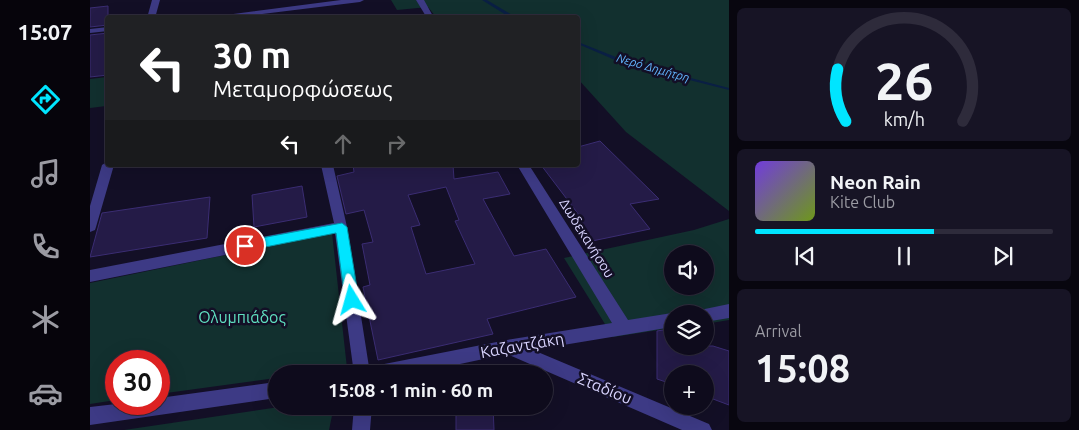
<!DOCTYPE html>
<html lang="en">
<head>
<meta charset="utf-8">
<style>
	body { margin:0; font-family:Ubuntu,sans-serif; background:#171425; color:#f1f3f6; height:100vh; display:flex; flex-direction:column; font-size:19px; white-space:nowrap }
	* { box-sizing:border-box; margin:0 }
	p { font-size:16px; color:#9b9ba3 }
	.icon { flex:none; width:28px; height:28px; fill:none; stroke:currentColor; stroke-width:2; stroke-linecap:round; stroke-linejoin:round }
	.map { position:relative; flex:1; overflow:hidden }
	.sheet { display:flex; flex-direction:column; gap:8px; padding:8px; background:#08060f; width:350px }
	.sheet>* { flex:none }
	.top-card { position:absolute; left:15px; top:15px; width:475px; height:152px; border-radius:5px; box-shadow:0 5px 20px #0002,0 0 0 1px #2e2b3b; background:#202124; color:#fff; overflow:hidden }
	.tools { position:absolute; left:574px; top:245px; display:grid; gap:10px }
	.tools a { display:grid; place-items:center; width:50px; height:50px; border-radius:50%; background:#0e0b1c; box-shadow:0 5px 20px #0002,0 0 0 1px #2e2b3b; font-size:25px }
	.speed { position:absolute; left:15px; top:350px; display:flex; gap:10px; font-size:25px; font-weight:700; text-align:center }
	.speed>* { display:grid; place-content:center; width:65px; height:65px; border-radius:50%; background:#0e0b1c; box-shadow:0 5px 20px #0002,0 0 0 1px #2e2b3b; line-height:1 }
	.speed .limit { border:8px solid #d22; background:#fff; color:#111 }
	.pin { position:absolute; display:grid; place-items:center; width:42px; height:42px; color:#fff; margin:-21px; border:2px solid #fff; border-radius:50%; box-shadow:0 1px 5px #0007 }
	.me { position:absolute; width:55px; margin:-28px; rotate:352deg; stroke-linejoin:round; filter:drop-shadow(0 0 4px #0008) }
	.turn { display:flex; align-items:center; gap:18px; height:105px; padding:0 25px; font-size:22px }
	.turn .icon { width:65px; height:65px; stroke-width:2.5 }
	.turn b { display:block; font-size:35px; line-height:42px }
	.lanes { display:flex; align-items:center; height:48px; padding:0 25px; background:#0003; justify-content:center; gap:25px; direction:ltr }
	.lanes .off { opacity:.35 }
	.big { font-size:38px; font-weight:600; line-height:1.1 }
	.sheet .card { flex:1; display:flex; flex-direction:column; justify-content:center; gap:8px; min-width:0; padding:0 18px; border-radius:8px; background:#171425 }
	.sheet .dial { align-items:center; gap:0 }
	.dial svg { height:130px; overflow:visible; fill:none; stroke:#2e2b3b; stroke-width:7; stroke-linecap:round; text-anchor:middle }
	.dial text { fill:#f1f3f6; stroke:none }
	.song { display:flex; align-items:center; gap:15px }
	.cover { width:60px; height:60px; border-radius:8px; background:linear-gradient(135deg,hsl(260 70% 55%),hsl(80 70% 35%)) }
	.played { height:5px; border-radius:2px; background:linear-gradient(90deg,#00e5ff 60%,#2e2b3b 60%) }
	.keys { display:flex; justify-content:space-around; direction:ltr }
	.trip { position:absolute; left:178px; top:365px; width:285px; height:50px; border-radius:25px; background:#0e0b1c; box-shadow:0 5px 20px #0002,0 0 0 1px #2e2b3b; font-weight:600; line-height:50px; text-align:center }
	main { display:flex; flex:1; min-height:0 }
	.menu { display:flex; flex-direction:column; width:90px; justify-content:space-around; align-items:center; background:#06040b; color:#9b9ba3 }
	.menu .icon { width:35px; height:35px }
	.menu .current { color:#00e5ff }
	.menu b { font-size:22px; color:#f1f3f6 }
	.map>svg:first-child { display:block }
	.green { fill:#12302f; fill-rule:evenodd }
	.lines { fill:none; stroke-linecap:round; stroke-linejoin:round }
	.stream { fill:#0a1f44; fill-rule:evenodd }
	.building { fill:#241b47; stroke:#3b2d73; fill-rule:evenodd }
	.minor { fill:#3d3a85; fill-rule:evenodd }
	.route { fill:#00e5ff; stroke:#0095a6 }
	.labels { text-anchor:middle; stroke-width:5; stroke-linejoin:round; paint-order:stroke }
	.far-water-label { font-size:12px; font-style:italic; fill:#62b6ff; stroke:#130f26 }
	.street-label { font-size:14px; fill:#d9d4ff; stroke:#130f26 }
	.near-park-label { font-size:16px; fill:#5fe0c0; stroke:#130f26 }
	.near-street-label { font-size:16px; fill:#d9d4ff; stroke:#130f26 }
</style>
</head>
<body>
<main>
<nav class="menu">
<b>15:07</b>
<svg class="icon current" aria-label="directions" viewBox="0 0 24 24"><path d="M12 3l9 9-9 9-9-9zM9 14v-3h6M13 9l2 2-2 2"/></svg>
<svg class="icon" aria-label="music" viewBox="0 0 24 24"><path d="M9 18V5l10-2v13"/><circle cx="6" cy="18" r="3"/><circle cx="16" cy="16" r="3"/></svg>
<svg class="icon" aria-label="phone" viewBox="0 0 24 24"><path d="M5 4h4l2 5-3 2q2 4 5 5l2-3 5 2v4C11 20 4 13 5 4z"/></svg>
<svg class="icon" aria-label="climate" viewBox="0 0 24 24"><path d="M12 3v18M4 7l16 10M4 17L20 7"/></svg>
<svg class="icon" aria-label="car" viewBox="0 0 24 24"><path d="M5 17H2v-5l4-1 3-4h7l3 4 3 1v5h-3M9 17h6M6 11h13"/><circle cx="7" cy="17" r="2"/><circle cx="17" cy="17" r="2"/></svg>
</nav>
<div class="map">
<svg width="639" height="430" viewBox="0 0 639 430">
	<rect width="100%" height="100%" fill="#130f26"/>
	<path class="green" d="M301,0H639V211L536,132L488,79V18L346,17L338,7L307,10Z
		M17,77L16,106L0,108V79Z
		M639,219V320L615,324V314H582V328L523,337L474,258L604,230ZM582,254H615V286H582Z
		M242,233L257,368L214,374H186V378L69,394V361H26V400L0,404V283Z
		M196,406H244L239,430H34Z"/>
	<g class="lines">
		<path class="stream" d="M392,0H397L427,18H421Z
			M488,42L536,61L639,88V90L532,63L488,44Z"/>
	</g>
	<path class="building" d="M18,6V25L0,27V8Z
		M18,33V75L0,77V35Z
		M510,141L569,199L540,204L560,229L502,241L484,215H489L451,165H488V147Z
		M263,165H363L364,179L408,172L420,194L393,199L424,256L456,249L486,297L397,319L403,334L288,360L273,287L280,285L272,244L283,242L274,210L256,214L247,176L264,172ZM356,187L369,220L365,221L385,264L336,274L321,227L330,225L318,195Z
		M212,186L217,217L164,227L162,195Z
		M120,197L117,238L0,257L12,213Z
		M573,330L582,334V346H623L639,351V405L615,396V374H582V384L567,379V331Z
		M366,406H403L404,430H366Z"/>
	<g class="lines">
		<path class="minor" d="M62,0H70L65,18H57Z
			M251,0H274L270,2L140,18H113Z
			M326,0H334L344,18H337Z
			M18,27V31L0,33V29Z
			M18,161V165H24L6,227L5,230L0,232V206L12,165Z
			M231,165H243L257,227L279,367L417,340L522,323L427,165H439L538,320L582,313L583,314L582,327L443,350L619,424L622,430H592L417,354L323,374H264L245,233L0,282V270L244,223Z
			M639,304V318L615,322V314H608L610,310Z
			M186,382V398L0,425V407L26,404H69V398Z
			M264,406H282L280,430H262Z"/>
	</g>
	<path class="route" d="M252,223L257,227L269,300L267,304L262,306L257,304L255,300L246,233L155,251L150,249L149,246L150,243L155,241Z"/>
	<g class="labels">
		<g class="far-water-label">
			<text transform="translate(563 68) rotate(16)" y="4">Νερό Δημήτρη</text>
		</g>
		<g class="street-label">
			<text transform="translate(497 238) rotate(58)" y="5">Δωδεκανήσου</text>
		</g>
		<g class="near-park-label">
			<text x="152" y="323">Ολυμπιάδος</text>
		</g>
		<g class="near-street-label">
			<text transform="translate(432 345) rotate(-10)" y="6">Καζαντζάκη</text>
			<text transform="translate(515 388) rotate(23)" y="6">Σταδίου</text>
		</g>
	</g>
</svg>
<div class="tools">
<a><svg class="icon" aria-label="sound" viewBox="0 0 24 24"><path d="M4 9h4l5-4v14l-5-4H4zM17 9q2 3 0 6"/></svg></a>
<a><svg class="icon" aria-label="layers" viewBox="0 0 24 24"><path d="M12 4l9 5-9 5-9-5zM3 14l9 5 9-5"/></svg></a>
<a>+</a>
</div>
<div class="speed"><div class="limit">30</div></div>
<div class="pin" style="left:155px;top:246px;background:#d93025"><svg class="icon" aria-label="arrive" viewBox="0 0 24 24"><path d="M6 21V4h12l-3 4 3 4H6"/></svg></div>
<svg class="me" style="left:262px;top:300px" viewBox="-20 -20 40 40"><path d="M0-17L14 15 0 8-14 15z" fill="#00e5ff" stroke="#fff" stroke-width="4"/></svg>
<div class="trip">15:08 · 1 min · 60 m</div>
<div class="top-card">
<div class="turn"><svg class="icon" aria-label="left" viewBox="0 0 24 24"><path d="M17 20v-9H6M10 6l-5 5 5 5"/></svg><div><b>30 m</b>Μεταμορφώσεως</div></div>
<div class="lanes"><svg class="icon" aria-label="left" viewBox="0 0 24 24"><path d="M17 20v-9H6M10 6l-5 5 5 5"/></svg><svg class="icon off" aria-label="ahead" viewBox="0 0 24 24"><path d="M12 20V5M6 11l6-6 6 6"/></svg><svg class="icon off" aria-label="right" viewBox="0 0 24 24"><path d="M7 20v-9h11M14 6l5 5-5 5"/></svg></div>
</div>
</div>
<section class="sheet">
<div class="card dial"><svg viewBox="0 0 100 80">
<path d="M14 69A42 42 0 1 1 86 69"/>
<path d="M14 69A42 42 0 0 1 9 37" stroke="#00e5ff"/>
<text x="50" y="56" font-size="32" font-weight="700">26</text>
<text x="50" y="72" font-size="11">km/h</text>
</svg></div>
<div class="card">
<div class="song"><i class="cover"></i><div><b>Neon Rain</b><p>Kite Club</p></div></div>
<div class="played"></div>
<div class="keys"><svg class="icon" aria-label="previous" viewBox="0 0 24 24"><path d="M18 5L8 12l10 7zM5 5v14"/></svg><svg class="icon" aria-label="pause" viewBox="0 0 24 24"><path d="M8 5v14M16 5v14"/></svg><svg class="icon" aria-label="next" viewBox="0 0 24 24"><path d="M6 5l10 7-10 7zM19 5v14"/></svg></div>
</div>
<div class="card"><p>Arrival</p><b class="big">15:08</b></div>
</section>
</main>
</body>
</html>
